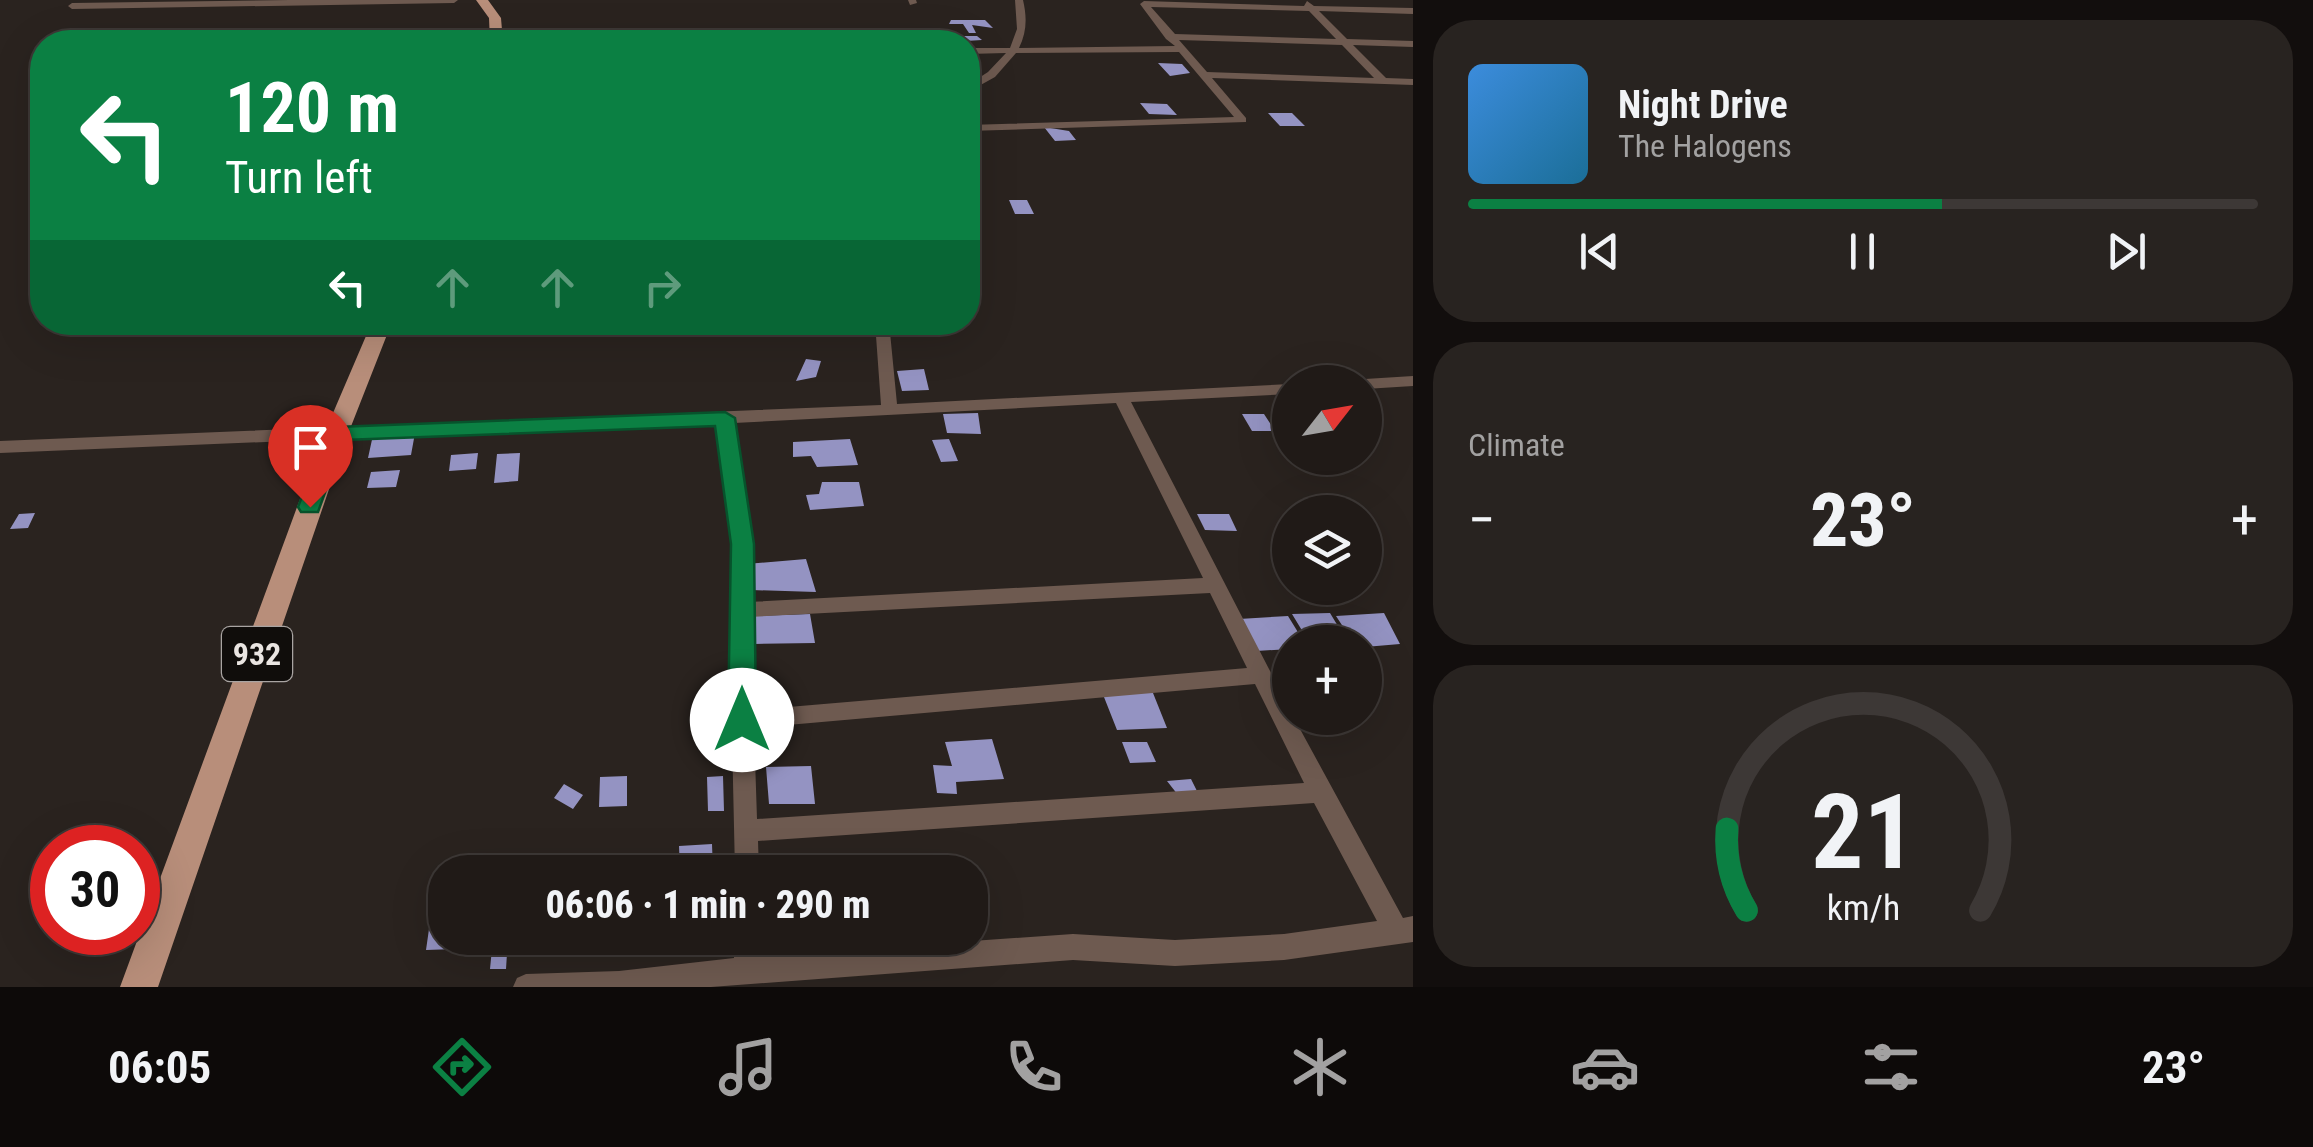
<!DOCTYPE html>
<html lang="en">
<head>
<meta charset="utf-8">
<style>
	body { margin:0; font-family:"Roboto Condensed",sans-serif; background:#282320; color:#f1f3f6; height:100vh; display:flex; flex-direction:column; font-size:38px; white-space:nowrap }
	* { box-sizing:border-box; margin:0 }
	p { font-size:32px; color:#a2a1a1 }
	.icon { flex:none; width:55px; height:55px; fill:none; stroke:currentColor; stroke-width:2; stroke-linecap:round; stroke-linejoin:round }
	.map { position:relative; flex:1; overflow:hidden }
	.details { display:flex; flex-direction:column; gap:20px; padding:20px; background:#120e0d; width:900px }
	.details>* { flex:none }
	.banner { position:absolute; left:30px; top:30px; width:950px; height:305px; border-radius:40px; box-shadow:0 10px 40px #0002,0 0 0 2px #3d3836; background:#0b8043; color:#fff; overflow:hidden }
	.needle { width:65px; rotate:59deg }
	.controls { position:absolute; left:1272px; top:365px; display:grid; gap:20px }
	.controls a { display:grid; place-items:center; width:110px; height:110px; border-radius:50%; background:#201a17; box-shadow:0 10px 40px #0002,0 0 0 2px #3d3836; font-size:50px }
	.speed { position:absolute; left:30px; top:825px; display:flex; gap:20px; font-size:50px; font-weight:700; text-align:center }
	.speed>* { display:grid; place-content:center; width:130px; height:130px; border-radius:50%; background:#201a17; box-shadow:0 10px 40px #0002,0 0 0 2px #3d3836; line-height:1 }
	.speed .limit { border:15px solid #d22; background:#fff; color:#111 }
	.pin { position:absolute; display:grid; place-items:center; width:85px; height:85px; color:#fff; margin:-102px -42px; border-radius:50% 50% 50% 0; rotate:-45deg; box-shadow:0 0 10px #0007 }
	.pin .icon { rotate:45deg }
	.me { position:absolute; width:110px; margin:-55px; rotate:0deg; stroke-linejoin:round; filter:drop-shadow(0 0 8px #0008) }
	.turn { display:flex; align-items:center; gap:35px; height:210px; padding:0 30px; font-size:45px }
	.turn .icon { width:130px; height:130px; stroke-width:2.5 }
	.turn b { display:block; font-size:70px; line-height:85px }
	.lanes { display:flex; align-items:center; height:95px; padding:0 30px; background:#0003; justify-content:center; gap:50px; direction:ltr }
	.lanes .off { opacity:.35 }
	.big { font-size:75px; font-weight:800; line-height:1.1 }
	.details .card { flex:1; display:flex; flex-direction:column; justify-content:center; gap:15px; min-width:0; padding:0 35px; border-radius:40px; background:#282320 }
	.details .dial { align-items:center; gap:0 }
	.dial svg { height:260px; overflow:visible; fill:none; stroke:#3d3836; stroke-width:7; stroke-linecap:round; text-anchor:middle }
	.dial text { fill:#f1f3f6; stroke:none }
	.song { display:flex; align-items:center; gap:30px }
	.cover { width:120px; height:120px; border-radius:15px; background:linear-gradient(135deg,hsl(210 70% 55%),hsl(200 70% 35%)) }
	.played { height:10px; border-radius:5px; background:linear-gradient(90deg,#0b8043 60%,#3d3836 60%) }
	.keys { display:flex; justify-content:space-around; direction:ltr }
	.heat { display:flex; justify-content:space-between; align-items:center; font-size:55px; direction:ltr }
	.trip { position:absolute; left:428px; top:855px; width:560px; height:100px; border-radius:40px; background:#201a17; box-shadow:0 10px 40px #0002,0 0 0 2px #3d3836; font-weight:800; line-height:100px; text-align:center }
	.dock { display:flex; height:160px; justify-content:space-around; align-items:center; background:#0d0a09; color:#a2a1a1 }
	.dock .icon { width:70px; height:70px }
	.dock .current { color:#0b8043 }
	.dock b { font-size:45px; color:#f1f3f6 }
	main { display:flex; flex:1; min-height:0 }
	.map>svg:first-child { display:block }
	.building { fill:#9493c2 }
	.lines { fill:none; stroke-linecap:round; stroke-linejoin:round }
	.street { fill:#6e5a50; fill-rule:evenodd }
	.primary { fill:#b88e7a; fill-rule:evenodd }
	.route { fill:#0b8043; stroke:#07532c; stroke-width:2.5 }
	.labels { text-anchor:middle; stroke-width:10; stroke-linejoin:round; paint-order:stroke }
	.shield { fill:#100d0b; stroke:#a9a4a2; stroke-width:2.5 }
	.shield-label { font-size:32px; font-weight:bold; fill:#eae5e2 }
</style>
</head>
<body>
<main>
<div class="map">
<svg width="1413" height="987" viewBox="0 0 1413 987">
	<rect width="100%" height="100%" fill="#2a231f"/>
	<path class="building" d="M951,20H985L993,28L972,25L976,33H969L963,24H949Z
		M942,36H977L982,40L949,42Z
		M1158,63L1182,64L1190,73L1170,76Z
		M1140,103L1167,104L1177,115L1149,114Z
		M1268,113H1292L1305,126H1280Z
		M1044,127L1069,131L1076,140L1055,141Z
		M1009,200H1027L1034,214H1015Z
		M806,359L821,361L816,377L796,381Z
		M924,369L929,390L902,391L897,371Z
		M978,413L981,434L947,433L943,414Z
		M1242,414H1264L1275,431H1252Z
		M415,433L411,455L368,458L373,435Z
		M850,439L858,465L817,467L811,456L793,457V442Z
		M949,439L958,461L941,462L932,440Z
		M478,453L476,469L449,471L451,455Z
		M520,453L518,481L494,483L497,454Z
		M400,470L396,487L367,488L371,472Z
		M822,482H859L864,506L810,510L806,495L819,494Z
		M35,513L28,528L10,529L19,514Z
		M1197,514H1229L1237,531L1205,530Z
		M806,559L816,592L752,590L746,564Z
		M1330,613L1347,641L1309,642L1292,614Z
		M1384,613L1400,644L1365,647V642H1353L1336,616Z
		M810,614L815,643L754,644L752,616Z
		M1288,616L1304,642H1290V649L1256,651L1239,619Z
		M1290,673V706L1262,675Z
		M1102,692L1153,693L1167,728L1117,730Z
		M992,739L1004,779L956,782L957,794L937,793L933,765L952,766L945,742Z
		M1122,742H1147L1156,762L1130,763Z
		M811,766L815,804H769L766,767Z
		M627,776V806L599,807L600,777Z
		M723,776L724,811H708L707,777Z
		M1191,779L1198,793L1178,795L1167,781Z
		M564,784L583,795L573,809L554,798Z
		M712,844L713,872H680L679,846Z
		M445,928V938H457L455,949L426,950L429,929Z
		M467,938H486L482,957L463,956Z
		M493,938H508L506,969H490Z"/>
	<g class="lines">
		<path class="street" d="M290,0H458L454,3L72,9L68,6L72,3Z
			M908,0H916L917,3L910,5Z
			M1015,0H1023C1027,17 1027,32 1019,48L1175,46L1166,39L1140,4L1144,1L1304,6L1307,1L1314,6L1413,8V14L1319,11L1347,39L1413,41V47L1353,45L1386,78L1413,79V85L1212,78L1246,118V122L968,131V125L1234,117L1179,52L1016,53L995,77L968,92V85L988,72L1006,53L968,54V48H1010L1017,29ZM1151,7L1309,11L1336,39L1175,34ZM1179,40L1342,45L1374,78L1207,72Z
			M875,322H889L897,404L1290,384V394L1131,402L1269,669L1290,710V718H1294L1403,918L1413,916V942L1284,960L1175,966L1073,960L711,987H513L517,978L526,974L619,971L734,958V938H760V956L1073,934L1175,940L1284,934L1377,921L1314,803L758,841L759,872H735L729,601L734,544L718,423L0,453V441L881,405ZM1116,403L1203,578L749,602L752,544L734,423ZM1210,593L1247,668L753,710L749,617ZM1255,684L1304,783L757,819L754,728Z
			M1413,376V386L1365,389V382H1358L1365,379Z"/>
		<path class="primary" d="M476,0H488L501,18L503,42H490L489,18Z
			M372,322H392L348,434L158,987H120L324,434Z"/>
	</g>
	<path class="route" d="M725,412L735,418L754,544L756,720L752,728L742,732L732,728L728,720L731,544L715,426L344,440L318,512H301L298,507L325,434L336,427Z"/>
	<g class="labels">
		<rect class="shield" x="222" y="627" width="70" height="54" rx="8"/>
		<g class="shield-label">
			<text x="257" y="665">932</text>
		</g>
	</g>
</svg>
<div class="controls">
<a><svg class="needle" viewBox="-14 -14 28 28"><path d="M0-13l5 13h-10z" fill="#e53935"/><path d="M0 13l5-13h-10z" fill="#a2a1a1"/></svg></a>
<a><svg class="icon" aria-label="layers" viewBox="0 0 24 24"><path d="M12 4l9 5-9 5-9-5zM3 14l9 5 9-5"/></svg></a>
<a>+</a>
</div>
<div class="speed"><div class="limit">30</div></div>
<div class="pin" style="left:310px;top:507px;background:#d93025"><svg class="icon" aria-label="arrive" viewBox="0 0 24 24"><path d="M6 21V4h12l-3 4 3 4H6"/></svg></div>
<svg class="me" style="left:742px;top:720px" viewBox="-20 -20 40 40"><circle r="19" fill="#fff"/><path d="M0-13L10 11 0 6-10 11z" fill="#0b8043"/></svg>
<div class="trip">06:06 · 1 min · 290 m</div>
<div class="banner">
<div class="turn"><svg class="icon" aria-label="left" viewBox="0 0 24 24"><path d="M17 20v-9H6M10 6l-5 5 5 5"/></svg><div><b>120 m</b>Turn left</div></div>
<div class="lanes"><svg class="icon" aria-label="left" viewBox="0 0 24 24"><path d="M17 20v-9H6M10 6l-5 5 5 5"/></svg><svg class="icon off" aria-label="ahead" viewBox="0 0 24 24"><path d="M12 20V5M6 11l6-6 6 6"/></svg><svg class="icon off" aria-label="ahead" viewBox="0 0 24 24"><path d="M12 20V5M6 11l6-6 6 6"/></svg><svg class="icon off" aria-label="right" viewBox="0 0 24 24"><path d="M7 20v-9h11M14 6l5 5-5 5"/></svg></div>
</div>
</div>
<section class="details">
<div class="card">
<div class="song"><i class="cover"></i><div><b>Night Drive</b><p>The Halogens</p></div></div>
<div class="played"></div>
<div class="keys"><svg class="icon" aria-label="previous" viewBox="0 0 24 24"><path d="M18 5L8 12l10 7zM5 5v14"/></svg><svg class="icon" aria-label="pause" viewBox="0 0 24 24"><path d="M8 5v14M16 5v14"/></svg><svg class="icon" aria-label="next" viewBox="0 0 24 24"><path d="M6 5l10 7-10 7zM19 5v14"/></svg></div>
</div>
<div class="card"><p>Climate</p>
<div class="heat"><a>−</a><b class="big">23°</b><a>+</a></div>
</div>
<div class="card dial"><svg viewBox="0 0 100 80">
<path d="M14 69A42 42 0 1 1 86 69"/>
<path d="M14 69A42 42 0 0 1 8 44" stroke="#0b8043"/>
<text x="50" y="56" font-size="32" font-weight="700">21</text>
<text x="50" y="72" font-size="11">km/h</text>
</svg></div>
</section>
</main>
<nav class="dock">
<b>06:05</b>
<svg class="icon current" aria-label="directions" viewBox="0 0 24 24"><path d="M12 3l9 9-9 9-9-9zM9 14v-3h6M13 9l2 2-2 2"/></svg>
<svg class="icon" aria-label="music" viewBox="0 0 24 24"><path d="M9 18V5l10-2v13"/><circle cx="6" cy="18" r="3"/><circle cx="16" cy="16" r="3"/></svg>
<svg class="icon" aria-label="phone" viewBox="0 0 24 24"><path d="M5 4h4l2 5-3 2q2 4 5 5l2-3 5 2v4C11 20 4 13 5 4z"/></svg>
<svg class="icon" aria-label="climate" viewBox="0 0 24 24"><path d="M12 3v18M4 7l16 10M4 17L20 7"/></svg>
<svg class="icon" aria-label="car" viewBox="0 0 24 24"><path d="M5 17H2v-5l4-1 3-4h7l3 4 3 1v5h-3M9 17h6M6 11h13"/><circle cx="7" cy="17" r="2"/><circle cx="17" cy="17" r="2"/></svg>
<svg class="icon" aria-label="filters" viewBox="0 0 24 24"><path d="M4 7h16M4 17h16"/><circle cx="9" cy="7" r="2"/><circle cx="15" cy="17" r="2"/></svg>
<b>23°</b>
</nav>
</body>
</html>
